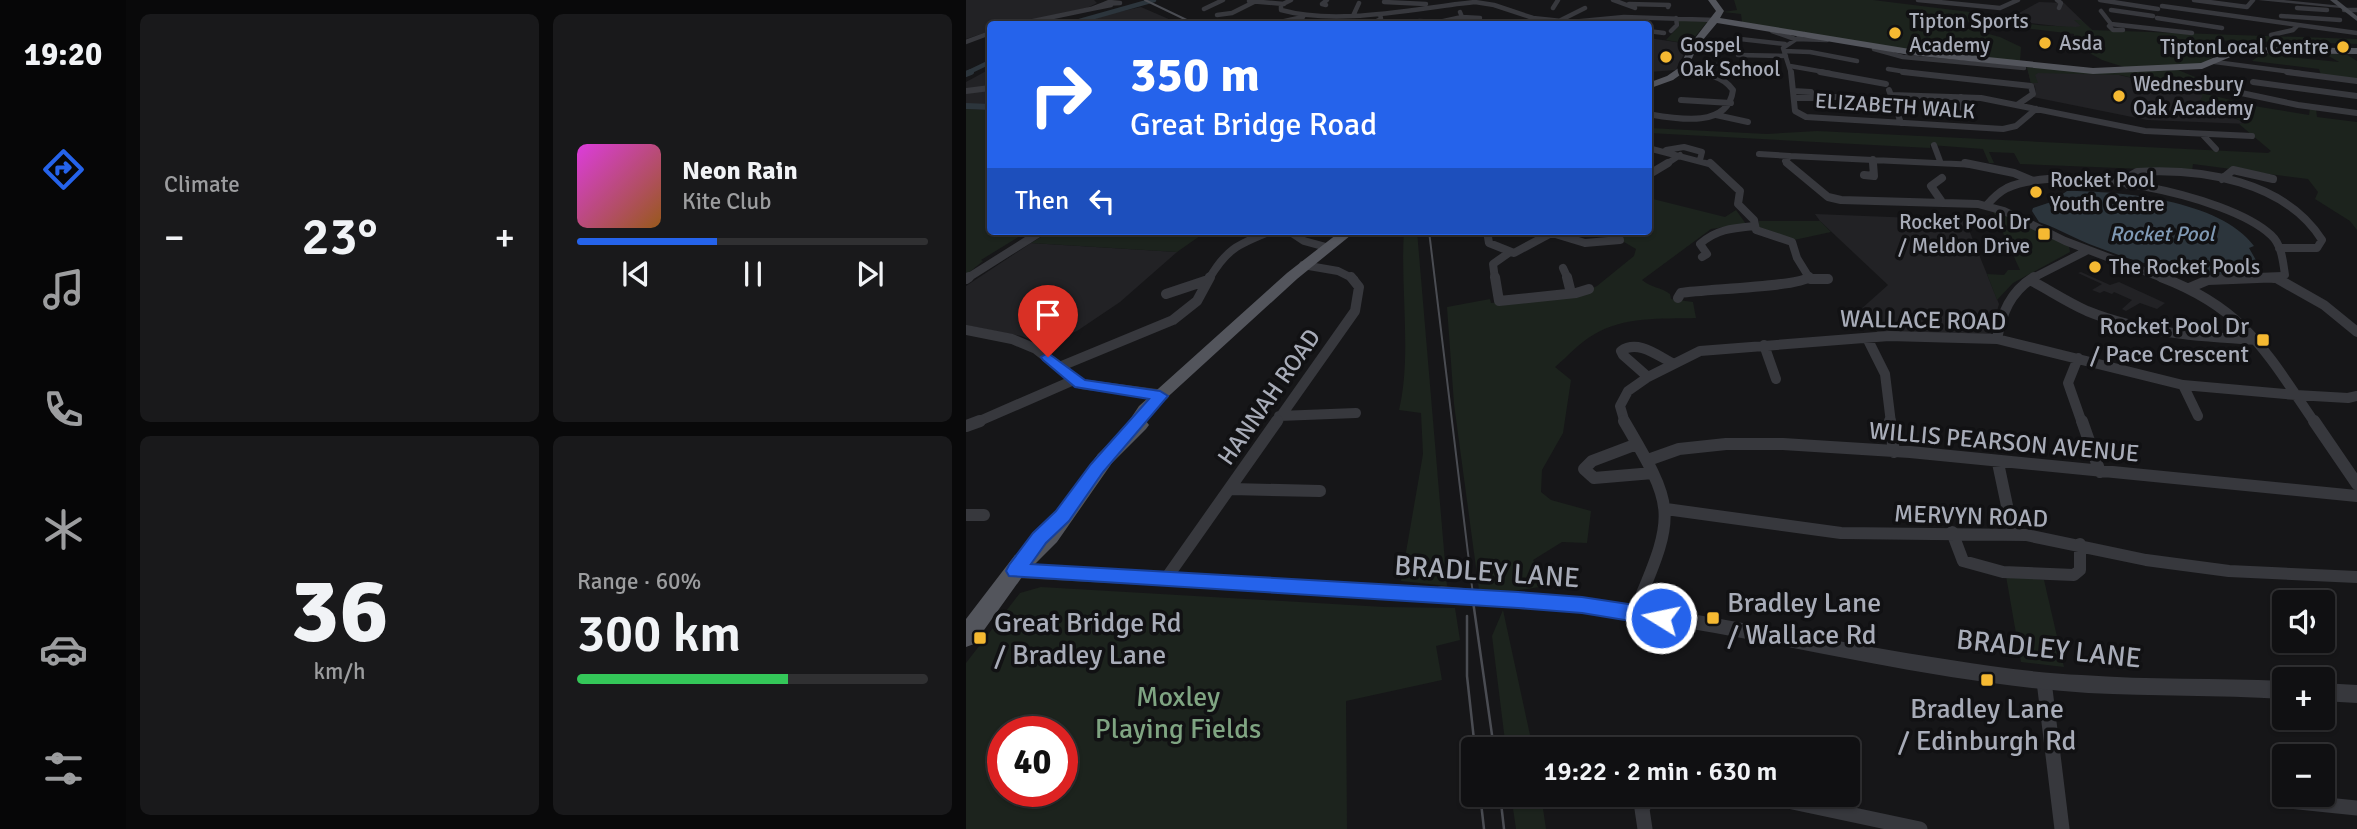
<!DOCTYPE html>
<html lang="en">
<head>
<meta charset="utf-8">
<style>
	body { margin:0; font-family:Signika,sans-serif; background:#19191b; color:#f1f3f6; height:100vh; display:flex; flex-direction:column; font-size:26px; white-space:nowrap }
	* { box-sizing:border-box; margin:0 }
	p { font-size:23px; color:#9c9d9f }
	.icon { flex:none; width:38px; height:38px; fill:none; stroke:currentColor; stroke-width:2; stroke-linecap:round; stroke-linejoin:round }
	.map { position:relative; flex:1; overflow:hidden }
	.drawer { display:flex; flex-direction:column; gap:14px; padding:14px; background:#09090a; width:840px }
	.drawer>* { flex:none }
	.top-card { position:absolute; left:21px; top:21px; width:665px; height:214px; border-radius:7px; box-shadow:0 2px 5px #0004,0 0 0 2px #303032; background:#2563eb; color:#fff; overflow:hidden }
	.controls { position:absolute; left:1306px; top:590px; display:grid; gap:14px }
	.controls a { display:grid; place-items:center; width:63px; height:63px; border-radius:7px; background:#101012; box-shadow:0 2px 5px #0004,0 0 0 2px #303032; font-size:35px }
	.speed { position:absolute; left:21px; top:716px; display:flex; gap:14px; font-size:35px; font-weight:700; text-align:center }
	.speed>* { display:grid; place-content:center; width:91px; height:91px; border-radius:50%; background:#101012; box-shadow:0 2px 5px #0004,0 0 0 2px #303032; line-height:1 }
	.speed .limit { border:10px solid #d22; background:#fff; color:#111 }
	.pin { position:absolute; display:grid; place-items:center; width:60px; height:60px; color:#fff; margin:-72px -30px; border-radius:50% 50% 50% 0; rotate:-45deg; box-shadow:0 0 7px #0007 }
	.pin .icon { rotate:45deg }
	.me { position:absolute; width:77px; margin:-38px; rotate:280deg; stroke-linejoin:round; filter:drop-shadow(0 0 5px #0008) }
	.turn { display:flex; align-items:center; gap:24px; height:147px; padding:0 28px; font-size:32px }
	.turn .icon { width:91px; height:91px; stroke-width:2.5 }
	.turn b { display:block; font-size:49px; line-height:60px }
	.then { display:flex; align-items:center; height:66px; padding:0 28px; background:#0003; gap:14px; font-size:26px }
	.big { font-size:52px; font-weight:600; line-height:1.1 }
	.drawer .widget { flex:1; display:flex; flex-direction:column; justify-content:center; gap:10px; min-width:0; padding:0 24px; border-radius:10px; background:#19191b }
	.drawer .dial { align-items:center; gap:0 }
	.dial b { font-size:91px; line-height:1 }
	.song { display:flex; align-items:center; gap:21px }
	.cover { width:84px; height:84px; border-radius:10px; background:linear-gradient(135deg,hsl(300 70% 55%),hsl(30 70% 35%)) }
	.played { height:7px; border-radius:4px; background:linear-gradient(90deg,#2563eb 40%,#303032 40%) }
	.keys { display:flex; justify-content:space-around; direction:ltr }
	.heat { display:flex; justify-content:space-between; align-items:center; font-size:38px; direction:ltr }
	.charge { height:10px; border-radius:5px; background:linear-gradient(90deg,#34c759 60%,#303032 0) }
	.drawer .tiles { flex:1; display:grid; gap:14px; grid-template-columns:repeat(2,1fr) }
	.trip { position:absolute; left:495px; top:737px; width:399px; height:70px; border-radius:7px; background:#101012; box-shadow:0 2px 5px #0004,0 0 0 2px #303032; font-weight:600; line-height:70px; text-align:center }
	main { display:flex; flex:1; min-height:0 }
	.menu { display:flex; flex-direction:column; width:126px; justify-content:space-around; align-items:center; background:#060607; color:#9c9d9f }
	.menu .icon { width:49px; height:49px }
	.menu .on { color:#2563eb }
	.menu b { font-size:32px; color:#f1f3f6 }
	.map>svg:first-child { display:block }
	.built { fill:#222225 }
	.green { fill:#1c231d; fill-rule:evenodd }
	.water { fill:#2c353c }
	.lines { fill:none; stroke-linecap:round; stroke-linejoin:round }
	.canal-far1 { stroke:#2c353c; stroke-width:4.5 }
	.canal { stroke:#2c353c; stroke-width:6 }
	.minor-far5 { stroke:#37383d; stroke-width:4.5 }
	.minor-far4 { stroke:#37383d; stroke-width:6 }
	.minor-far3 { stroke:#37383d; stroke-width:8 }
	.minor-far2 { stroke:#37383d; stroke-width:10 }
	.minor-far1 { stroke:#37383d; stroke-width:12 }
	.minor { stroke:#37383d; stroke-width:15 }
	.tertiary { fill:#37383d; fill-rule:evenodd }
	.secondary { fill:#45474d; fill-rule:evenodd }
	.primary { fill:#53555c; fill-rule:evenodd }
	.tram-far1 { stroke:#4a4c52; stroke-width:2 }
	.tram { stroke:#4a4c52; stroke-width:2.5 }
	.tertiary-bridge { stroke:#37383d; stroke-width:16 }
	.route { fill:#2563eb; stroke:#184099; stroke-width:2 }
	.poi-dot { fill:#f5b932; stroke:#111113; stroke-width:2.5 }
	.labels { text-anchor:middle; stroke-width:7; stroke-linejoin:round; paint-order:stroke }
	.far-poi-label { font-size:21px; fill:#a8acb8; stroke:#111113; text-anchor:start }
	.far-street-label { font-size:21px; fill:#a8acb8; stroke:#111113 }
	.far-water-label { font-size:21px; font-style:italic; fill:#7f99b4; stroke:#111113 }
	.street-label { font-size:24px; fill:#a8acb8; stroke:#111113 }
	.poi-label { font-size:24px; fill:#a8acb8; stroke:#111113; text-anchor:end }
	.near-street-label { font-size:28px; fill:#a8acb8; stroke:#111113 }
	.near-poi-label { font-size:28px; fill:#a8acb8; stroke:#111113; text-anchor:start }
	.near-park-label { font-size:28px; fill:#7fa482; stroke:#111113 }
</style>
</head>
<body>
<main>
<nav class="menu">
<b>19:20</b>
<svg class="icon on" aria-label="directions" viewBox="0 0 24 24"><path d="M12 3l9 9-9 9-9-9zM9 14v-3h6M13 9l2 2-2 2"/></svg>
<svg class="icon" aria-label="music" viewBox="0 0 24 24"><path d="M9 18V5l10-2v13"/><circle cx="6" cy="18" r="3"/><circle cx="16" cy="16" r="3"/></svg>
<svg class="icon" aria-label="phone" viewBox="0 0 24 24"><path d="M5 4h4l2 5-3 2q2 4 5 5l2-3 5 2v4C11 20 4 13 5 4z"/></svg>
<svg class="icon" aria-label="climate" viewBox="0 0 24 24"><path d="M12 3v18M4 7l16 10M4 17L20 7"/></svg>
<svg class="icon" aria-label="car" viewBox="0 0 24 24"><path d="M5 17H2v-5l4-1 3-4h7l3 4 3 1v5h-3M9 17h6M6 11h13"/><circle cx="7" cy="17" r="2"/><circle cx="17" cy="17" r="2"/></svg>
<svg class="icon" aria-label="filters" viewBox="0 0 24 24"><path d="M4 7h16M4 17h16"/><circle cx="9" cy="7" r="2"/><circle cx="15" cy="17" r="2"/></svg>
</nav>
<section class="drawer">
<div class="tiles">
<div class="widget"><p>Climate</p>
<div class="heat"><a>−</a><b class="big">23°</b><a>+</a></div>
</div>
<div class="widget">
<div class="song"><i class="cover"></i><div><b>Neon Rain</b><p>Kite Club</p></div></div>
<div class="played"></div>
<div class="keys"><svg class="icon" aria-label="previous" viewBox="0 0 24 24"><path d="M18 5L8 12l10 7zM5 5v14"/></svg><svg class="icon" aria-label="pause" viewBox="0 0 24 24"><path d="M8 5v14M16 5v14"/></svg><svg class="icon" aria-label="next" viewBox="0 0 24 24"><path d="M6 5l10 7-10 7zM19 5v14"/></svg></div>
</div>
<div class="widget dial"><b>36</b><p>km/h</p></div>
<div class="widget"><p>Range · 60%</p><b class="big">300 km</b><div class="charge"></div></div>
</div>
</section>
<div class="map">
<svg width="1391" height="829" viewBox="0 0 1391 829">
	<rect width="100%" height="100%" fill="#161618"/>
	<path class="built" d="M0,0H128L131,3L121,8L46,24H24V31L0,39Z
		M1073,2L1098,3L1126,30L1036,20V16L1053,13Z
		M175,7L214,24H113L143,14Z
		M683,38L723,44L710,70L683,72Z
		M1061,67L1153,75L1238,95L1233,103L1282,124L1181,120L1067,97L1070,95L1069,86L1065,84Z
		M24,69V105L0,104V82Z
		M849,214L999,220L1033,304L1024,337L913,334L894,310L922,285L854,221Z
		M65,243L211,252L154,302L111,331L76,344L55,336L0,325V286Z
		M1115,272L1144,285L1153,282L1199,303L1191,309L1174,303L1160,311L1156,309L1166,300L1148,292L1146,294L1138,291L1134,293L1126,290L1136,284L1112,273Z"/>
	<path class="green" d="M768,0H907L1036,16C1051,26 1090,26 1110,27L1115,26L1108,20H1115L1126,30L1391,39V44L1204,39L1233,46L1229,49L1252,53L1237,64L1161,68L1136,60L1107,44L1108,34L989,20L973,21L1034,37L1055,47L1054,62L944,51L776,22L775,14L757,12L771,10Z
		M711,20L741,22L723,44L700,40L714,25Z
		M1314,52L1323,57L1373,62L1359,54H1380L1391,61V80L1355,75L1353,69L1286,61L1291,57L1274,53Z
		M1061,67L1134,73L1212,70L1249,85L1240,94L1294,107L1343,115L1344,108L1350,109L1351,117L1391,122V230L1384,221L1349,199L1352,192L1342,179L1227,164L1226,171L1054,164L1048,153L1023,152L1028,163H1023L1017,149L964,145V148L683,133V128L801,134L851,131L1302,153L1305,151L1273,124L1280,123L1233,103L1237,95L1155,75L1072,73L1069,75L1072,83H1065Z
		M0,109L24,110V231H62L15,260L17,261L0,275Z
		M683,198L759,217L770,210L780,224L745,229L676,280C685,288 695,287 704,294L705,299L727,302L730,318C695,319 658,316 627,335C613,343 601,357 589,367L605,380L597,433L576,470L575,492L585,500L625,511L621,543L596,542L567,560L580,586L541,592L513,590L488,404L481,307L524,299L525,303L614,294L631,286L668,256L670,249L653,239L668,231H682Z
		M1026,209L1103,246L1104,252L1047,283L1031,300L1021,274L1038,275L1042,270H1054Z
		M793,221H854L865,232L828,240L792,227Z
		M85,231H241L211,252L65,243Z
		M438,231H451L481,586L435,581L457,454L455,413L433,410C446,357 434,287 438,231Z
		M1040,576L1078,580L1098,667L1055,662Z
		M75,587L418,607L489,608L494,640L470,646L476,680L380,701L381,829H0V663L54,593ZM37,732H96V791H37Z
		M537,610L567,749H540L526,636Z
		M545,795H575L580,829H550Z"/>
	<path class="water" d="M1101,191C1155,191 1254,200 1288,246L1283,248L1295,269C1243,285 1180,266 1131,247C1109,239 1094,229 1073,222L1066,211L1067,208L1085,202Z"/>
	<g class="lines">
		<path class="canal-far1" d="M103,24L188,0
			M1,73L24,62"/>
		<path class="canal" d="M0,74L5,72
			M0,106L24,107"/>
		<path class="minor-far5" d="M325,0L315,5V10C373,26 449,8 509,2L528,5L567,18L605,22L658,17L749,20
			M647,0L669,8
			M952,0L1034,8L1052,0
			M1091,0L1095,3L1093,8
			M1134,0L1192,9
			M1228,0L1281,7L1287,0
			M283,1L318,4
			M143,2L154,3L138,4Z
			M418,2L460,4
			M138,4L125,9L145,5
			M663,4L703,5L702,7
			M360,5L356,4L361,0
			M1196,6L1391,33
			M587,8L592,0
			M1331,8L1361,10
			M238,9L257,0
			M1145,10L1187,16
			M1378,10H1391
			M1135,11L1145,24
			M494,12L496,17L514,18
			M251,15L266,13L288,2
			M387,16L393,3
			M1315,16L1374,20
			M1191,18L1256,28
			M453,21L473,22L496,17
			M593,21L619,8
			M277,22L305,24L337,17
			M53,24L125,9
			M359,24H366
			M407,24H404L415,19L414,14
			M1157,30H1147L1143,26L1145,24L1226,33
			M682,31L698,33
			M705,31L711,25L710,18
			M806,31L829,39L861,40
			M1305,35L1327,30L1331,26
			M774,39L819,44
			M0,42L24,33
			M908,49L937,57L1058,68
			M818,51L844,52L891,61
			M772,55L820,56
			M1249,62L1334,73
			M720,65H770
			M824,66L864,73
			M922,69L947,73
			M713,72L731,73
			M825,73L817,48L838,34"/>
		<path class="minor-far4" d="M825,72L829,111L840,117L1037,129L1050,126L1070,109
			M854,72L920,84
			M937,72L1065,86L1067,94L1051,105
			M1321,72L1391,81
			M1287,82L1391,96
			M1247,87L1332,105L1391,113
			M923,90L935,123
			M0,91L24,88
			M827,91L845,92L847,98H828
			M925,95L1015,98L1179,131L1286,136
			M847,96L889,98
			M995,97L996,108H1003
			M715,100L765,103
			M682,114C711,119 762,129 767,90C754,72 733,74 713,72
			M750,115L782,122
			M1236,134L1250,149
			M968,145L974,161
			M682,148L747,165
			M700,150L718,147L736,152L734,160
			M793,154L824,156
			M907,159V165
			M699,165L714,155
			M823,165L819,161L824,156L1011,165"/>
		<path class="minor-far3" d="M744,163L774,191L772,204L788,220L790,230L826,242L831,258L844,279
			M821,163L862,197L875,200L1012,204L1038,211L1099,241L1199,279
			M999,163L1048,173L1067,181
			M682,175L702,163
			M898,175L908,176L907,163
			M976,178L965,186L976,202
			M1256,179L1267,170L1307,179
			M1162,185L1166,175L1171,172C1236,168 1319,181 1356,240L1351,248H1313
			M1021,205C1027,198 1033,192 1041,188C1097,162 1261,194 1305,235C1316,245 1317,262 1319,275L1308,279
			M276,231L296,234
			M323,231L338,241L360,247
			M521,231L523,243L548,253L589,231
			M586,233L619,243L654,240
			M736,257L741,254L734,244C750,229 768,228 789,226
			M337,265L372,271L388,279
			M597,268L602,279
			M0,279L76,231
			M243,279C261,248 273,244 305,231
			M529,279L527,264L544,252
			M1065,279L1122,250"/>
		<path class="minor-far2" d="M529,277L533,301L610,293L623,289
			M601,277L605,293
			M1195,277C1279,309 1300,352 1349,423
			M0,279L3,277
			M844,279H862
			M1312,279L1358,305L1391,332
			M1064,280C1083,290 1101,302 1121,311C1175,333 1235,337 1292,340
			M1223,288L1242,280L1316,277
			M200,294L242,280
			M712,298L715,293C738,289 833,287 843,277
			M0,330L46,339L70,349L115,384L198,395
			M901,338L919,374L925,423
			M1031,339C1036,313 1044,292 1068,277
			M798,345L810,379
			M1112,358L1102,383L1116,423
			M93,367L207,320L231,301L244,277
			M682,377L657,355L655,351C672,339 692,356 708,364
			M1217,385L1232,416
			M313,416L390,413
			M9,423L108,380
			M310,423L389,311L393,287L385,277
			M659,423L654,406L662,391L682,377L734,351L923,336L1031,339L1217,385L1330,395L1382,398L1391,396"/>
		<path class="minor-far1" d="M658,421C708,506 711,512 672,603
			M924,421L928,452
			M1116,421L1134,472
			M1348,421L1391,484
			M0,426L14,421
			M671,444L626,461L618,469L628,478L687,473
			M682,460L713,449L760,444H817L944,452L1391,496
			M1032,463L1047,534
			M265,489L354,491
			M700,509L875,533L1060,535L1180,560L1263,571L1391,577
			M0,515H18
			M986,532L997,561L1037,572L1108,575L1114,570V544
			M199,580L311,421"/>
		<path class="minor" d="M668,613L673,601
			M1078,681L1096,829
			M789,794L954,829
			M1312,800L1391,808
			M679,829L676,809L684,794"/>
		<path class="tertiary" d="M1292,0H1318L1377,6L1374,8Z
			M50,564L475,587L481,589L484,594L481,599L475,601L50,578L44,576L41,571L44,566Z
			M529,592C683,597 833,638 985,660C1029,667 1072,673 1116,675C1183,680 1251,678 1318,681V699C1252,695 1187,696 1122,693C1076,690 1030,684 985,677C833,653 683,612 529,606L523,604L520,599L523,594Z
			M1356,683L1391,685V703L1356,701Z"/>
		<path class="secondary" d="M1364,0H1371L1391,16V21Z"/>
		<path class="primary" d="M742,0H750L758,11L754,18L944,49L1127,68L1235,63L1273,47L1391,48V54L1274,53L1236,69L1127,74L944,55L751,23L731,47L721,70L707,80L682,89V83L701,76L714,67L723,46L750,11Z
			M375,231H390L331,279L194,404L180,421L183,425L180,429L146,463L91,542L56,577L8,644L0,647V619L49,555L56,553L76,532L132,454L157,430L173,406L321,273Z"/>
		<path class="tram-far1" d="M179,0L229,24
			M463,231L508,603"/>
		<path class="tram" d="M507,601L528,749
			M501,616V676L509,749
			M514,794L518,829
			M534,794L538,829"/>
		<path class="tertiary-bridge" d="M475,594L529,599"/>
	</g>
	<path class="route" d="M82,353L119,380L194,391L202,396L137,472L103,521L80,543L65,564L552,592L616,597L695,609L702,612L705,618L702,623L695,626L616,613L552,608L43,576L40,571L43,565L67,533L90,511L125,464L183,399L109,387L77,360L75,357Z"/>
	<g class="poi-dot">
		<circle cx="929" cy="33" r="7"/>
		<circle cx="1079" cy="43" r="7"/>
		<circle cx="1377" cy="47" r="7"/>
		<circle cx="700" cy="57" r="7"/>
		<circle cx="1153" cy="96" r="7"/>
		<circle cx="1070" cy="192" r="7"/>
		<rect x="1071" y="227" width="14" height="14" rx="3.5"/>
		<circle cx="1129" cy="267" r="7"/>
		<rect x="1290" y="333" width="14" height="14" rx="3.5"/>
		<rect x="740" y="611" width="14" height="14" rx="3.5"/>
		<rect x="7" y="631" width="14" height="14" rx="3.5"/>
		<rect x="1014" y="673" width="14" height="14" rx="3.5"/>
	</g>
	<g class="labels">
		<g class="far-poi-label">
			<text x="943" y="28">Tipton Sports<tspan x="943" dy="24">Academy</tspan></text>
			<text x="1093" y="50">Asda</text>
			<text x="714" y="52">Gospel<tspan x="714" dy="24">Oak School</tspan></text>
			<text x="1363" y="54" text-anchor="end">TiptonLocal Centre</text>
			<text x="1167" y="91">Wednesbury<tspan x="1167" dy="24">Oak Academy</tspan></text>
			<text x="1084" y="187">Rocket Pool<tspan x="1084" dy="24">Youth Centre</tspan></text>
			<text x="1064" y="229" text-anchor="end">Rocket Pool Dr<tspan x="1064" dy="24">/ Meldon Drive</tspan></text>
			<text x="1143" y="274">The Rocket Pools</text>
		</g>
		<g class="far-street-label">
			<text transform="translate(929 106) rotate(4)" y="7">ELIZABETH WALK</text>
		</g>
		<g class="far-water-label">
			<text x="1196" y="241">Rocket Pool</text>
		</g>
		<g class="street-label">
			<text transform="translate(957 320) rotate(1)" y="8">WALLACE ROAD</text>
			<text transform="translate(303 397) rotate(-55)" y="8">HANNAH ROAD</text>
			<text transform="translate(1038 442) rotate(5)" y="8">WILLIS PEARSON AVENUE</text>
			<text transform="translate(1005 516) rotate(2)" y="8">MERVYN ROAD</text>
		</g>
		<g class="poi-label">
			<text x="1283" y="334">Rocket Pool Dr<tspan x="1283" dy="28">/ Pace Crescent</tspan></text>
		</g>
		<g class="near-street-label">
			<text transform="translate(521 571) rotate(4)" y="10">BRADLEY LANE</text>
			<text transform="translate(1083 648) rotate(6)" y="10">BRADLEY LANE</text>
		</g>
		<g class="near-poi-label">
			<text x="761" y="612">Bradley Lane<tspan x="761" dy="32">/ Wallace Rd</tspan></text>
			<text x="28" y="632">Great Bridge Rd<tspan x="28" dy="32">/ Bradley Lane</tspan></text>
			<text x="1021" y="718" text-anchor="middle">Bradley Lane<tspan x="1021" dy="32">/ Edinburgh Rd</tspan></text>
		</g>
		<g class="near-park-label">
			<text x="212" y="706">Moxley<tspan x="212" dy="32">Playing Fields</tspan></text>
		</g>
	</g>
</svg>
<div class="controls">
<a><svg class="icon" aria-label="sound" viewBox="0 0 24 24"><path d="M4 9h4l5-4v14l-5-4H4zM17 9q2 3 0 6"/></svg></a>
<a>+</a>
<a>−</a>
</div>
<div class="speed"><div class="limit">40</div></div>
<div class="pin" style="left:82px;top:357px;background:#d93025"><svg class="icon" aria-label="arrive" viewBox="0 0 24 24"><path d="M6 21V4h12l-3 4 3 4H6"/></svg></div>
<svg class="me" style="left:695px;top:618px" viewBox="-20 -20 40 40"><circle r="17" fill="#2563eb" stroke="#fff" stroke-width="3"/><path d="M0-11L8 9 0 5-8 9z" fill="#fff"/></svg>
<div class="trip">19:22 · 2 min · 630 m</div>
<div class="top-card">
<div class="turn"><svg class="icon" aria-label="right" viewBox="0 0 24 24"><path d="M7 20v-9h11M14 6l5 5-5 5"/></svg><div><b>350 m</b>Great Bridge Road</div></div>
<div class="then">Then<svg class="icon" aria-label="left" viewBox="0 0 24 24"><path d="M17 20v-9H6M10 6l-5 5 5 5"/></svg></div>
</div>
</div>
</main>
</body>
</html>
